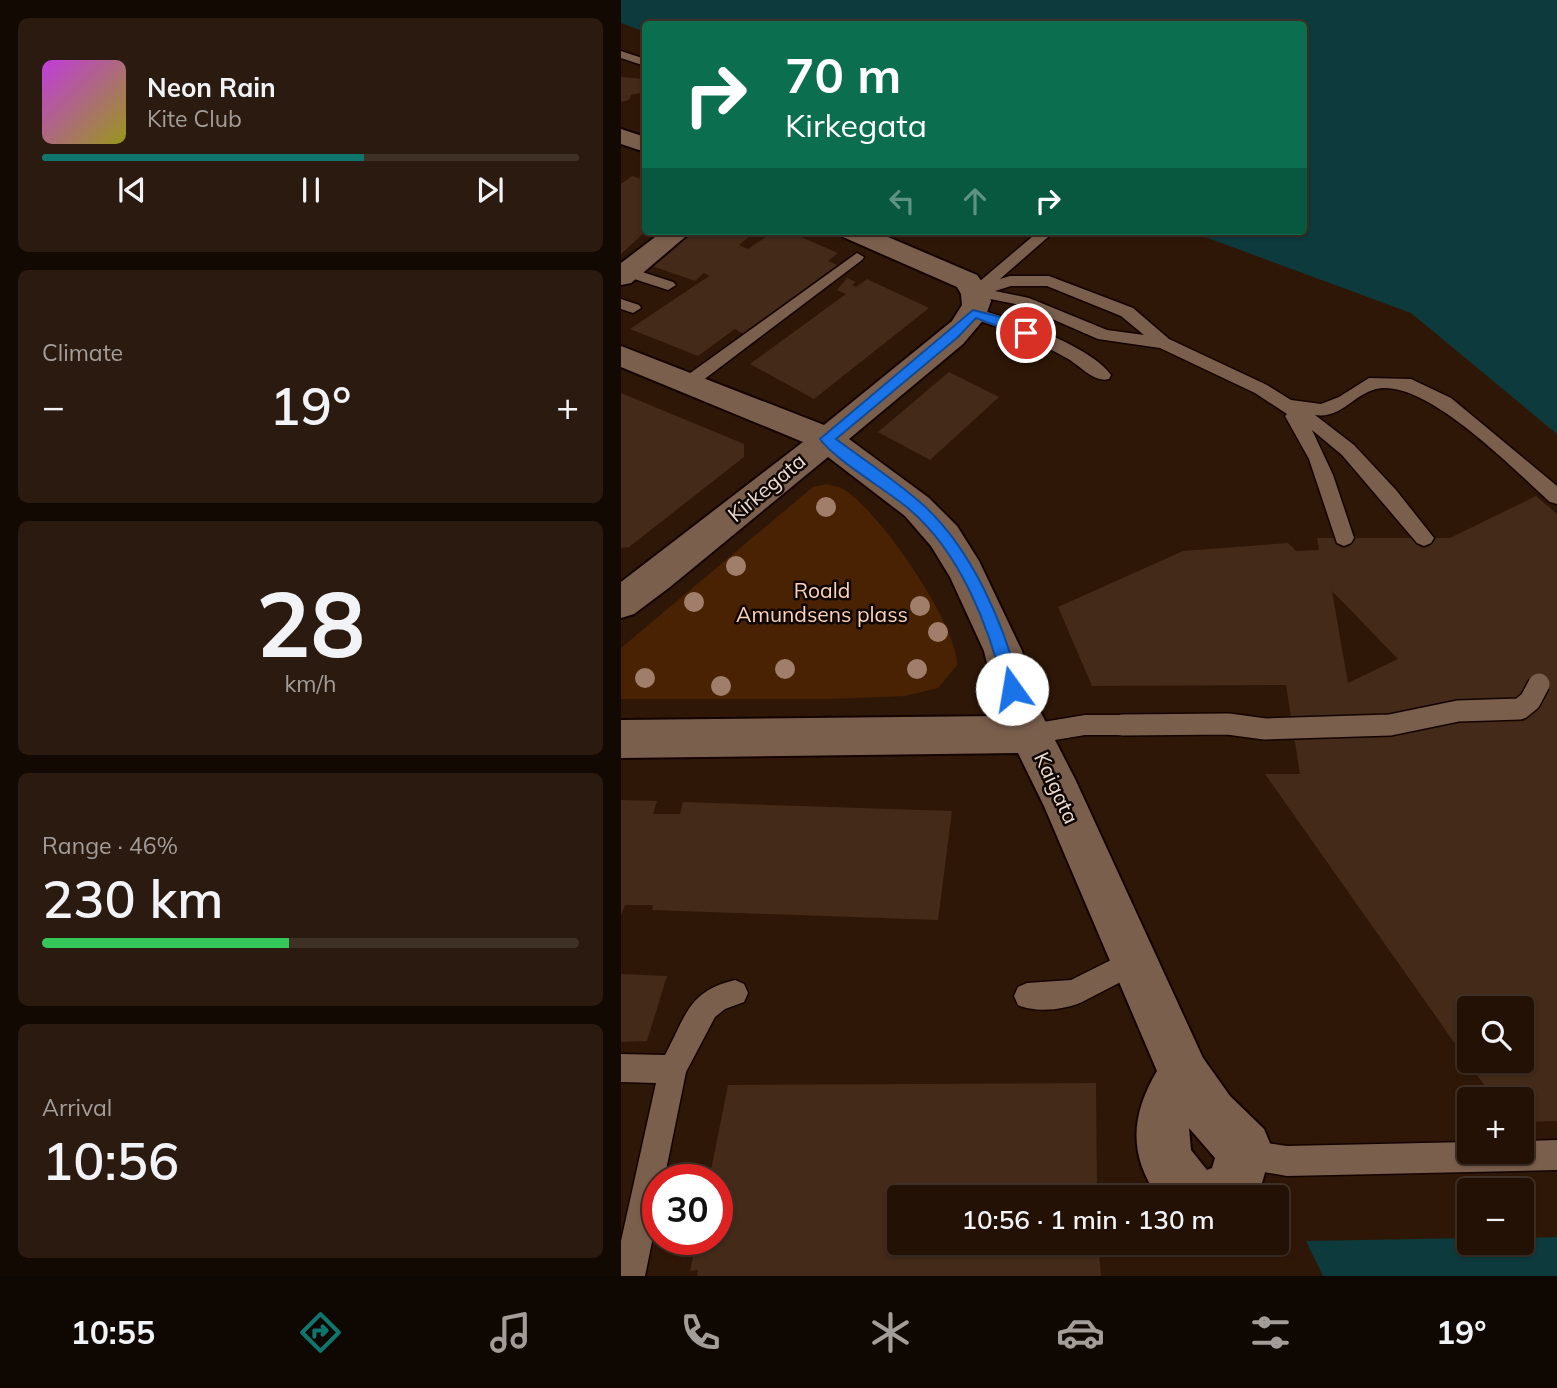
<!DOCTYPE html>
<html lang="en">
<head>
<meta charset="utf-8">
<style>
	body { margin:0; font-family:Mulish,sans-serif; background:#2b1a0f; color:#f1f3f6; height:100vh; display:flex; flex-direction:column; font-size:26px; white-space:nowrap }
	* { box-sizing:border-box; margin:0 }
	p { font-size:23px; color:#a39d9a }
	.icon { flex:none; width:38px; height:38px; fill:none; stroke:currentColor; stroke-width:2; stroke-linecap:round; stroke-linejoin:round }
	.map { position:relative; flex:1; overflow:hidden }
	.sheet { display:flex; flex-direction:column; gap:18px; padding:18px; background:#130903; width:621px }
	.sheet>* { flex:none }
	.hud { position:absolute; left:21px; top:21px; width:665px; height:214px; border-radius:7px; box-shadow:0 2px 5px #0004,0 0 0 2px #403127; background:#0b6e4f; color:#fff; overflow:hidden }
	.controls { position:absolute; left:836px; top:996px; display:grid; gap:14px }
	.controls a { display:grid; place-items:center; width:77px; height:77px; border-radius:7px; background:#231105; box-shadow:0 2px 5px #0004,0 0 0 2px #403127; font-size:35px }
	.speed { position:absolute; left:21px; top:1164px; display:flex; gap:14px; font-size:35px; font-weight:700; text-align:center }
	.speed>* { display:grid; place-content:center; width:91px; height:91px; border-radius:50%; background:#231105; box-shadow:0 2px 5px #0004,0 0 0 2px #403127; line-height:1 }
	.speed .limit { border:10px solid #d22; background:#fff; color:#111 }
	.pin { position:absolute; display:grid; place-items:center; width:60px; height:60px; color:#fff; margin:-30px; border:4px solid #fff; border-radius:50%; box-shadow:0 2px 7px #0007 }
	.me { position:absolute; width:77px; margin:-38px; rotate:347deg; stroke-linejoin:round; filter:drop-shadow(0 0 5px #0008) }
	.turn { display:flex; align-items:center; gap:24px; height:147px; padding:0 28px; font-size:32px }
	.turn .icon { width:91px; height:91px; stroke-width:2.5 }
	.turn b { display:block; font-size:49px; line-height:60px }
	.lanes { display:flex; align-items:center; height:66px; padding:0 28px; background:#0003; justify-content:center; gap:35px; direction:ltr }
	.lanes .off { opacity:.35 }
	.big { font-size:52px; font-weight:600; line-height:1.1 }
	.sheet .tile { flex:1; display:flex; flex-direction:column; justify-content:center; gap:10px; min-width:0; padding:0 24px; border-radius:10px; background:#2b1a0f }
	.sheet .dial { align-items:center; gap:0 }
	.dial b { font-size:91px; line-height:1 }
	.song { display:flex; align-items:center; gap:21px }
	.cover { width:84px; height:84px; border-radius:10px; background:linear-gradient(135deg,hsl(290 70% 55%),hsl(60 70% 35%)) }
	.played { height:7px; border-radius:4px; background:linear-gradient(90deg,#0f766e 60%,#403127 60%) }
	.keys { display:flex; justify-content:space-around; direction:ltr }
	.heat { display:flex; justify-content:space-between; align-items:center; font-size:38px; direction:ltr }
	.charge { height:10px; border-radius:5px; background:linear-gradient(90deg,#34c759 46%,#403127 0) }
	.trip { position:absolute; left:266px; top:1185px; width:402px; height:70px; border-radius:7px; background:#231105; box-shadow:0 2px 5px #0004,0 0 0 2px #403127; font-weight:600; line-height:70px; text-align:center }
	.tabs { display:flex; height:112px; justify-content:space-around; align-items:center; background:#0e0702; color:#a39d9a }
	.tabs .icon { width:49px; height:49px }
	.tabs .active { color:#0f766e }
	.tabs b { font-size:32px; color:#f1f3f6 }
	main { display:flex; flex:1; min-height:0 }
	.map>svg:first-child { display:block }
	.green { fill:#492204 }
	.water { fill:#0d3a3c }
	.building { fill:#432a19; fill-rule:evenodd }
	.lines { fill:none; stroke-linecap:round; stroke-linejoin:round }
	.service-casing { stroke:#150300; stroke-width:3 }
	.minor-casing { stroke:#150300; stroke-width:4 }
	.service { fill:#7b5f4d; fill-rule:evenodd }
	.minor { fill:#7b5f4d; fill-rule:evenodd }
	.service-bridge-casing { stroke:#150300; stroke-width:24; stroke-linecap:butt }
	.service-bridge { stroke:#7b5f4d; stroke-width:21 }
	.tree { fill:#a07e69 }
	.route { fill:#1a73e8; stroke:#114b97; stroke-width:2 }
	.labels { text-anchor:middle; stroke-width:5; stroke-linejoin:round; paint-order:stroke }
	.street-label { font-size:21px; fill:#ebdbd0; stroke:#0f0602 }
	.park-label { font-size:21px; fill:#fdd3b9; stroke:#0f0602 }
</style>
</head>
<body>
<main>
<section class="sheet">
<div class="tile">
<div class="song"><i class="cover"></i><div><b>Neon Rain</b><p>Kite Club</p></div></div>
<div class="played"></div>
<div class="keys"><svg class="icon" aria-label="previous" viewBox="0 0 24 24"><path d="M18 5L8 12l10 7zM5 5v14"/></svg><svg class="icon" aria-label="pause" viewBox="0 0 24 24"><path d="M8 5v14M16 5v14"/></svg><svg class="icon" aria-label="next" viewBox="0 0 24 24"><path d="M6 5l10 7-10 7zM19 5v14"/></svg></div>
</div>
<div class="tile"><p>Climate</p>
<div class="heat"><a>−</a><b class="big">19°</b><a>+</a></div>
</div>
<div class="tile dial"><b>28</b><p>km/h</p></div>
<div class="tile"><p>Range · 46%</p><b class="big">230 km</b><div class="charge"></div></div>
<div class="tile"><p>Arrival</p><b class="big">10:56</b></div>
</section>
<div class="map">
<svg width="936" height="1276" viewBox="0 0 936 1276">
	<rect width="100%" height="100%" fill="#2f1707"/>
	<path class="green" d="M206,484C211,486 218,486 222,489C257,509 337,625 336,665L317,688L284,696L209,699H0V648L192,487Z"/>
	<path class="water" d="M0,0H936V434L790,313L568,231H682V24H24V32L0,23Z
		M936,1237V1276H702L685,1241L849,1238V1242H901V1238Z"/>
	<path class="building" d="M0,77L24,79V92L10,95L8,100L0,102Z
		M11,176L24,180V232L0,254V184Z
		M69,231H135L118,245L127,249L154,231H166L217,253L207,261L216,265L123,334L114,329L77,356L9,329L88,276L83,273L74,281L25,264Z
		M226,278L235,282L231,285L235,287L246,279L308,308L193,399L129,364L225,294L216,290Z
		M328,372L378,397L309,460L257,432Z
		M0,393L123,444V457L8,547L0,548Z
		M915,496L936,514V1121L901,1122V1099H873L644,774H679L665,685L471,686L437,607L562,551L667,543L675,551L698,550L696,538H829ZM711,591L777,659L727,683ZM849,1008H901V1060H849Z
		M0,800L36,801L32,814H59L62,802L331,811L317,920L31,910L32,905H4L0,915Z
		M0,974L46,976L26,1041L0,1042Z
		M475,1083L476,1197H278V1242H477L480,1276H76L77,1270L69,1271L76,1239H96V1180H88L107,1085Z"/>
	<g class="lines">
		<g class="service-casing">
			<path id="service" d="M0,51L24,59V66L0,58Z
				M418,231H434L379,279L389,276H428L512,308L548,339L646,385L670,400L700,404L718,397L748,378L790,379L830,398L936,486V504L929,502C894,471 800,373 752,390C732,396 719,419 694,415L733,445L775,490L813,538L810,543L803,546L796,543L721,455L691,430L712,475L733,538L730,543L723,546L716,543L688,459L664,416L666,414L634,393L539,348L477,339L399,305L349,295L346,292L358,286L359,281ZM390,286H426L500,316L523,335L486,330L408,298L374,291Z
				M236,253L243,257L241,260L73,387H61L59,383L61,379Z
				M6,267L52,282L55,285L47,290L1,275L0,270Z
				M0,299L18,305L20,308L12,313L0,309Z
				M352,308C387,317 470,346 490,375L488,379C474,383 461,368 449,360C417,341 382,328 346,317L344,313L346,309Z
				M464,715H501L509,718L512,725L509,732L501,735H464L410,744L402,741L399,734L402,727L410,724Z
				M514,948L523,952L527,961L523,970L461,1002C444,1010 414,1013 397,1005L393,996L397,987L406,983L450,980Z
				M114,980L123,984L127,993L123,1002L104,1009L94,1017L65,1072L43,1180H37V1212L24,1276H0V1241L35,1083L0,1082V1054L44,1055C65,1016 67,991 114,980Z
				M624,1133L645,1143L666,1146L849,1142V1152H901V1141L936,1140V1170L666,1176L643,1172L614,1158L609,1148L614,1138Z"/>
		</g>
		<g class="minor-casing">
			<path id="minor" d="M0,129L24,137V152L0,144Z
				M42,231H71L10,283L0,285V263Z
				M218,231H253L356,275L367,290L370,301L364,318L342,344L228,439L308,498L336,526L358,561L401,651L416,705L454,779L582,1058L609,1096L643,1129L651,1148L637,1197H537C507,1154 510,1115 536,1071L423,806L397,753L0,758V720L379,716L363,651L329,577L310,546L284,516L207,457L49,587L13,614L0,618V582L182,442L0,367V346L203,425L331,321L341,305L340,294L336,287L222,237ZM568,1128L594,1158L591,1168L586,1170L570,1150Z"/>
		</g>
		<use href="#service" class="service"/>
		<use href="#minor" class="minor"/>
		<g class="service-bridge-casing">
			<path id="service-bridge" d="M501,725L607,724L644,729L769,725L837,711L899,709L909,701L918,684"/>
		</g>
		<use href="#service-bridge" class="service-bridge"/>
	</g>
	<g class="tree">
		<circle cx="205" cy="507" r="10"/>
		<circle cx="115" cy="566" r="10"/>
		<circle cx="73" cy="602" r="10"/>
		<circle cx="299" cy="606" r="10"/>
		<circle cx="317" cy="632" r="10"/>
		<circle cx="164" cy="669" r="10"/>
		<circle cx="296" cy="669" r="10"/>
		<circle cx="24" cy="678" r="10"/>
		<circle cx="100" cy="686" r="10"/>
	</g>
	<path class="route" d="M352,310L387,319L412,333L405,337L355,318L337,337L215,439C243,460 274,480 300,503C350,547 384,625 399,689L397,694L391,696L385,694L383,689C368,626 339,552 288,509C266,490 215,461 199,439Z"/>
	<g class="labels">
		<g class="street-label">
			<text transform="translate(146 488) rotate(-40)" y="7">Kirkegata</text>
			<text transform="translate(435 788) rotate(65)" y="7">Kaigata</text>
		</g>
		<g class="park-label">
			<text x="201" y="598">Roald<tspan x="201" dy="24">Amundsens plass</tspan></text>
		</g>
	</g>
</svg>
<div class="controls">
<a><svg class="icon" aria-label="search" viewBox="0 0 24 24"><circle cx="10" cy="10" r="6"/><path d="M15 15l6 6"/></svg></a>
<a>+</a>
<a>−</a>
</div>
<div class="speed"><div class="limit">30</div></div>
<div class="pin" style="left:405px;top:333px;background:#d93025"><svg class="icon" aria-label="arrive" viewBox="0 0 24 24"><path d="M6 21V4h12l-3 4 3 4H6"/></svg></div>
<svg class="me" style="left:391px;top:689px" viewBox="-20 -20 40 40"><circle r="19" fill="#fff"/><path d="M0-13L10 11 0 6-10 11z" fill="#1a73e8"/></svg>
<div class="trip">10:56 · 1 min · 130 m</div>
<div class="hud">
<div class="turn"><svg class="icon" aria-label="right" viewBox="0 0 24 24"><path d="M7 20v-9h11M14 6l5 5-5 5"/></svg><div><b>70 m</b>Kirkegata</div></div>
<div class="lanes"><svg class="icon off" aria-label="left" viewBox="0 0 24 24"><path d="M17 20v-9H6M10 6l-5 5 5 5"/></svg><svg class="icon off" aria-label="ahead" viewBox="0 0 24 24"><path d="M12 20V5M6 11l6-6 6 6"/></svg><svg class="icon" aria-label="right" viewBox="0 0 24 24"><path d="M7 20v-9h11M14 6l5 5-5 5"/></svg></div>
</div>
</div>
</main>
<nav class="tabs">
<b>10:55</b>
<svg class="icon active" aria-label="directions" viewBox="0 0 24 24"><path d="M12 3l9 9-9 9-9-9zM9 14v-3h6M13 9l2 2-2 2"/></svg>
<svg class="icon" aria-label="music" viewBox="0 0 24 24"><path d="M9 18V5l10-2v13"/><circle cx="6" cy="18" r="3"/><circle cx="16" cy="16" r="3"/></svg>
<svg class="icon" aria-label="phone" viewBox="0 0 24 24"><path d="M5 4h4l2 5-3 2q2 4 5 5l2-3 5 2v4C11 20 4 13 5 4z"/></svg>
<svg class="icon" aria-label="climate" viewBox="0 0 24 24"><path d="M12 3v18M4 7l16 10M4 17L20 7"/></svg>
<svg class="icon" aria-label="car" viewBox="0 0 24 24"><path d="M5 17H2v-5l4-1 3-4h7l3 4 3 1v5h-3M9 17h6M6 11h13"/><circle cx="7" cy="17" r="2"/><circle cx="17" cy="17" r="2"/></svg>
<svg class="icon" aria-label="filters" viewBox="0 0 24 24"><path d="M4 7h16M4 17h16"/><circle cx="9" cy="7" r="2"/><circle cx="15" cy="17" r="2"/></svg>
<b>19°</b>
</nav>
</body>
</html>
